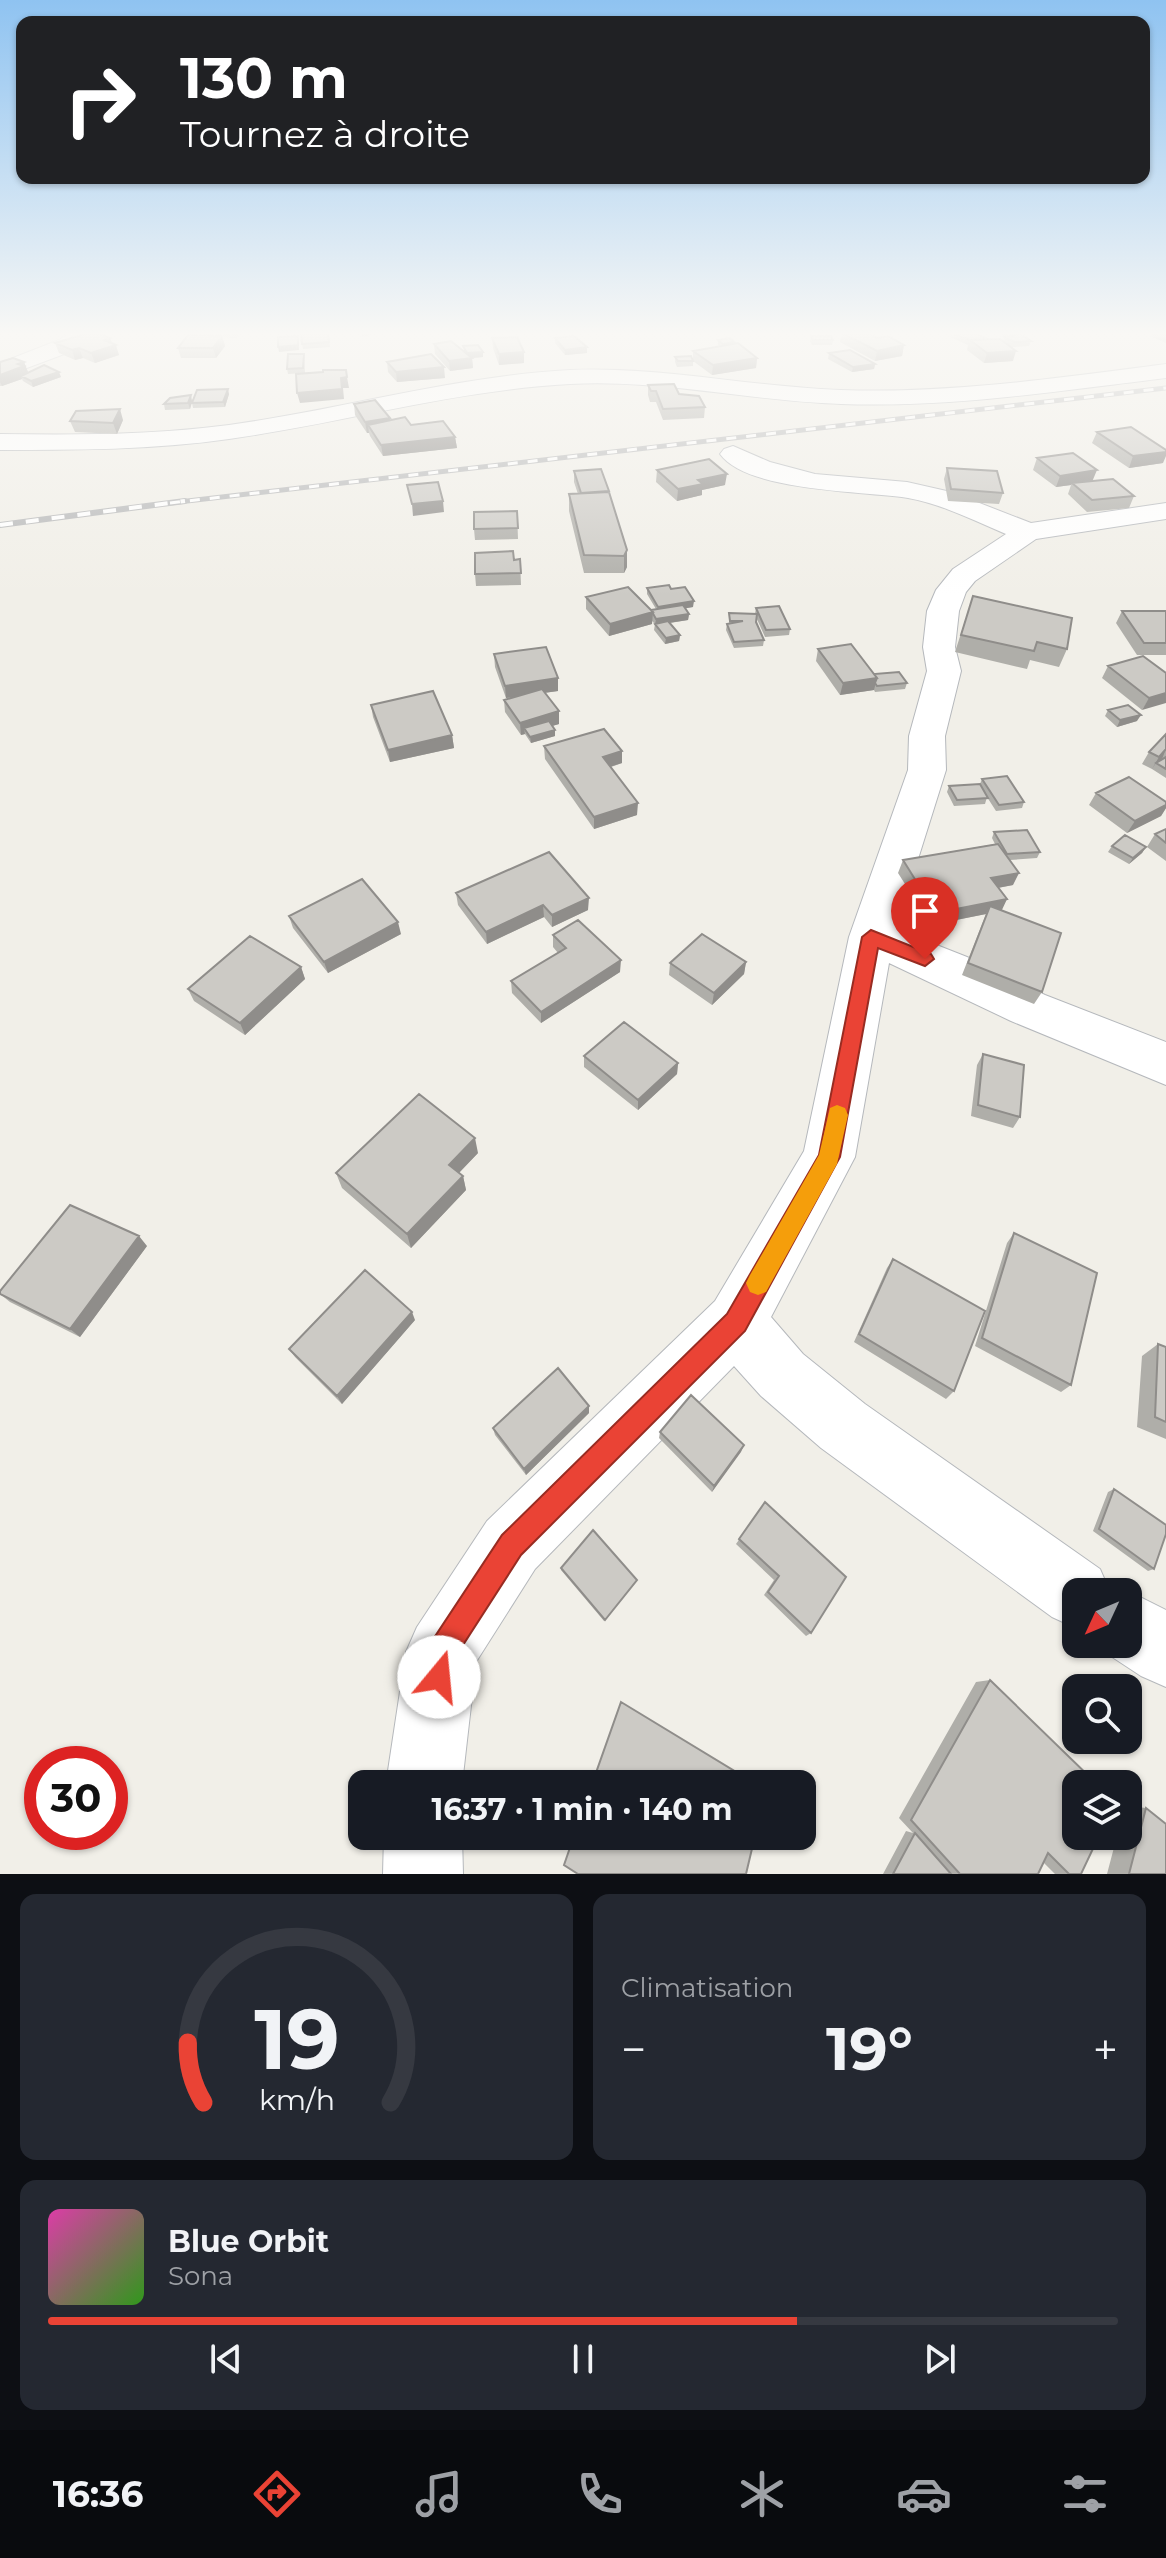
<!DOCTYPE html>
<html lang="fr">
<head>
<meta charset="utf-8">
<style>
	body { margin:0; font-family:Montserrat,sans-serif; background:#242831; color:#f1f3f6; height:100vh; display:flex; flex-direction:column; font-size:30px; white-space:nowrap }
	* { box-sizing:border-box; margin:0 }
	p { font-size:26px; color:#9ea1a6 }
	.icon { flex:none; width:44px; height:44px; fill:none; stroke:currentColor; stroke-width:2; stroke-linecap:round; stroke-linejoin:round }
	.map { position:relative; height:1874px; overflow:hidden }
	.panel { display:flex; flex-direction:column; gap:20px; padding:20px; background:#0d0f14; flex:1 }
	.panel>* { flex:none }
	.hud { position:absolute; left:16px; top:16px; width:1134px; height:168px; border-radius:16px; box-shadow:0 2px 6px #0004; background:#202124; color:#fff; overflow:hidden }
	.needle { width:52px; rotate:226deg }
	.tools { position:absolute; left:1062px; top:1578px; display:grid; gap:16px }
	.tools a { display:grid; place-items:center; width:80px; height:80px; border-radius:16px; background:#171b24; box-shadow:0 2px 6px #0004; font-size:40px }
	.speed { position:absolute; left:24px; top:1746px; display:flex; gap:16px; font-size:40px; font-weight:700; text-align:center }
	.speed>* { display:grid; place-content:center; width:104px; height:104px; border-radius:50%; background:#171b24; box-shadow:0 2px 6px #0004; line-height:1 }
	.speed .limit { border:12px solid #d22; background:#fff; color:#111 }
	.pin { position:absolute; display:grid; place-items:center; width:68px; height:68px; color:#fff; margin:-82px -34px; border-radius:50% 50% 50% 0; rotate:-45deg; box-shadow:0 0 8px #0007 }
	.pin .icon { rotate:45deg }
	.me { position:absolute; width:88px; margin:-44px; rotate:17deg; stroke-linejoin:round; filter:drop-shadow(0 0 6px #0008) }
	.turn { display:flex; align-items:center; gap:28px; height:168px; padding:0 32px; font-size:36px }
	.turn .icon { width:104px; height:104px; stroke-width:2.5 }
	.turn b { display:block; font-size:56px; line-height:68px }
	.big { font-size:60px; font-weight:700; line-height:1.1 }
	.panel .tile { flex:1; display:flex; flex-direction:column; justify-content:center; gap:12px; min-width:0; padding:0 28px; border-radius:16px; background:#242831 }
	.panel .dial { align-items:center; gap:0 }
	.dial svg { height:208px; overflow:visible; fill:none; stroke:#363941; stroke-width:7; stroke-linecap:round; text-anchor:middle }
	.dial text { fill:#f1f3f6; stroke:none }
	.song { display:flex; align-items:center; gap:24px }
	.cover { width:96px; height:96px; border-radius:12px; background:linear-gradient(135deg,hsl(320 70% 55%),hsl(110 70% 35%)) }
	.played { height:8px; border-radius:4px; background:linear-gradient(90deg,#ea4335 70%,#363941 70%) }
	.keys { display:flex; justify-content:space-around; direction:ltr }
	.heat { display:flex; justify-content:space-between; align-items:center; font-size:44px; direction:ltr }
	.panel .tiles { flex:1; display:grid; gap:20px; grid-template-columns:1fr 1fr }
	.tile:last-child { grid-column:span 2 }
	.trip { position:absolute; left:348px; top:1770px; width:468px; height:80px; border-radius:16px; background:#171b24; box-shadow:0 2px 6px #0004; font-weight:700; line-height:80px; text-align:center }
	.dock { display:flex; height:128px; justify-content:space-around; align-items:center; background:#090b0e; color:#9ea1a6 }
	.dock .icon { width:56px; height:56px }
	.dock .current { color:#ea4335 }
	.dock b { font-size:36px; color:#f1f3f6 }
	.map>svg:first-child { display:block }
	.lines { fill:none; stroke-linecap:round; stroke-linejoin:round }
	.minor-casing { stroke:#b5b8bc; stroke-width:2 }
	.minor { fill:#fff; fill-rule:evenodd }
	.rail-far1-casing { stroke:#b6b7b8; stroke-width:5 }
	.rail-casing { stroke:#b6b7b8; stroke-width:6 }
	.rail-far1 { stroke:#fff; stroke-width:3; stroke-dasharray:10; stroke-linecap:butt }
	.rail { stroke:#fff; stroke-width:4; stroke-dasharray:13; stroke-linecap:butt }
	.wall { fill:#afaea9 }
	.shaded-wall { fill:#8f8d8a }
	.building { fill:#cccac5; stroke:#8f8d8a; stroke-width:2 }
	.route { fill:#ea4335; stroke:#982c22; stroke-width:2 }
	.slow { fill:#f59e0b }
</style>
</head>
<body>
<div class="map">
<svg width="1166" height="1874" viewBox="0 0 1166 1874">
	<rect width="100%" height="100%" fill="#f1efe8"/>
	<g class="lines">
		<g class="minor-casing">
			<path id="minor" d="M68,334H91L75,350L0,378V363L59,340Z
				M1166,364V378C1058,391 950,408 841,404C750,401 661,379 570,384C455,390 343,423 229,439C153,450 77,450 0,450V434C77,435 153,435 229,425C343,409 455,376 570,370C661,366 750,387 841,390C950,394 1058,378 1166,364Z
				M733,446L770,462L815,474L907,482L951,492L1031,523L1166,503V519L1036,539L975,581L966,592L959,611L955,647L961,671L945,736L946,770L896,929L967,957L1045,995L1166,1042V1085L1011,1021L889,963L855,1157L771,1317L803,1354L865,1404L1100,1569L1110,1592H1076V1628L1052,1617L821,1448L761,1396L734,1366L535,1569L476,1662L462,1784H386L406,1652L417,1627L487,1521L715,1301L804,1151L849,937L908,770L909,736L927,671L923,647L927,611L936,590L953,569L1006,534C975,521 942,504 908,498C865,491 747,492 720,454L724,449Z
				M1128,1591L1166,1610V1687L1141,1676L1103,1651L1100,1644H1128V1592H1125Z
				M384,1836H462L463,1874H383Z"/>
		</g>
		<use href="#minor" class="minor"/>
		<g class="rail-far1-casing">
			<path id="rail-far1" d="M170,503L1166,388"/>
		</g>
		<g class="rail-casing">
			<path id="rail" d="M0,525L185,501"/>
		</g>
		<use href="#rail-far1" class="rail-far1"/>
		<use href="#rail" class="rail"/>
	</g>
	<path class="wall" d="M203,334H242L236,338L222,337L225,346L216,358H181L178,348L204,335Z
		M328,334L330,347L303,349L302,344Z
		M842,334H870L877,338L904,345L902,356L875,361L840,342Z
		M951,334H977L987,339L1003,341L1005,337L1000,335L1001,334H1020L1031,341L1029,346L1012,347L1013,361L984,363L967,350L968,345L950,337Z
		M1151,334H1166V343L1150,336Z
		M811,336L833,340L832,345H812L810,341Z
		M110,338L119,355L95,363L83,358L75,360L59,353L55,343Z
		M492,338L524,352V363L499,365L493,348Z
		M555,338L587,353L565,355L555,343Z
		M718,340L734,344L757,358L756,368L712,375L693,361V366L677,367L675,362V357L693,359V351L720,346L718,345Z
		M434,344L464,351L463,346L483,357L472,358L473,368L450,371L435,354Z
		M829,353L875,364L874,369L852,372L828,359Z
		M304,354L305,373L288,374L287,369Z
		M0,362H24L28,372L61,377L33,387L23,381L22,379L2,386H0Z
		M387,362L445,378L397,382L388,372Z
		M648,385L679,394L705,407L704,418L663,420L656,402H650L648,395Z
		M229,394L225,407L193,408L192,403L190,409L165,410L164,404Z
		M354,404L390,420L455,437L457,448L383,456L370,436L369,433H367L355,415Z
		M123,420L117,434L75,432L70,421Z
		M1097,432L1163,463L1129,468L1092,443Z
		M1037,458L1134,496L1129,508L1087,512L1068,494L1071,485L1056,487L1033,470Z
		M947,468L1003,493L999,504L948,501L944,479Z
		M657,470L725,485L702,490V495L677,501L656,482Z
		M574,471L609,491L627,550V567L624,573H584L569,511V494H578L574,482Z
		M517,511L518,539L475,540L474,529Z
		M520,559L521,585L476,586L475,574L514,560Z
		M647,588L671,589L693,607L686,608L689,614L688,620L670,623L680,635L679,641L665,644L654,630L655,624L652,621V624L609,636L586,609V597L651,610L656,609L647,594Z
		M973,596L1067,649L1059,667L1030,660L1027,669L955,652Z
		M756,608L790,629L789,635L765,637L756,617V622L764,640L763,646L734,648L726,630L727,624L729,623V613L755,614Z
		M1122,611H1166V655H1137L1116,623Z
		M818,649L874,674L907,683L905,689L875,692L874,690L840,695L816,661Z
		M494,654L558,678V691L544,693L559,724L552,726L555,736L531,743L525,734L521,735L505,712L504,700L513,697L506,698L495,667Z
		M1108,666L1166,673L1142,710L1102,678Z
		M371,705L452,735L454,748L390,762L373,717Z
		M1108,710L1137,721L1117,727L1105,716Z
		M1166,734V778L1152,769L1153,768L1152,769L1142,764L1149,752Z
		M544,746L622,763L611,767L637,815L594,829L545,759Z
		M982,779L1024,802L1022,808L996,811L987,797L985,804L954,806L947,792L949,786L980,784Z
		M1096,793L1166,802V808L1161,816L1127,833L1089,805Z
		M1166,829V861L1147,847L1155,834Z
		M994,832L1040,852L1037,858L1010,860L1013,885L998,888L1007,899L1001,910L1042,992L1034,1004L962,975L986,914L931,925L898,873L903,860L995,844L992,838Z
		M1112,846L1146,847L1142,853L1129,864L1108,852Z
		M456,893L588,910L552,927L544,917L487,944L458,905Z
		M289,916L401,934L328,973L293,928Z
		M553,935L620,972L541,1023L512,993L511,981L558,953L553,947Z
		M746,962L744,974L712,1005L669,975L670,963Z
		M301,967L305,979L245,1035L194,1001L188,989Z
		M983,1054L1020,1117L1013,1128L971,1116L977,1065Z
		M584,1056L678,1063L677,1074L638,1110L584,1067Z
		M478,1153L459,1173L463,1176L466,1190L411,1248L342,1188L336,1173Z
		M1014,1233L1071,1385L1061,1392L975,1346L1007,1243Z
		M147,1246L80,1337L10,1302L0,1294Z
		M893,1259L954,1391L946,1399L854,1342L887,1268Z
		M415,1320L342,1404L295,1357L289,1349Z
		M1158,1344L1166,1347V1439L1137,1427L1142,1356Z
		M589,1413L526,1475L495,1435L493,1428Z
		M660,1432L744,1445L712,1492L659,1438Z
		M1114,1489L1154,1569L1148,1571L1093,1531L1108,1492Z
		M765,1502L811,1633L806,1636L764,1595L774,1580L736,1544Z
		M561,1568L636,1582L604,1621L561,1570Z
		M990,1680L1081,1874H1055L1044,1863L1038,1874H883L906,1831L913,1833L899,1818L976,1682Z
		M1128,1806L1146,1808L1166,1874H1107L1117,1836H1128Z"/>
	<path class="shaded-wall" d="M362,334H376L362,337Z
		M222,336L225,346L216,358L213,348Z
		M298,336L299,350L279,352L278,347Z
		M110,338L112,346L116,345L119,355L95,363L91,353L104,340Z
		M904,345L902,356L875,361L877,351Z
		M587,347V353L565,355V350Z
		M79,348L83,358L75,360L72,350Z
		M1016,351L1013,361L984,363L987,353Z
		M483,352V357L472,358L473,368L450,371L449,361L467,353Z
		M524,352V363L499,365V354Z
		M757,358L756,368L712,375L713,365Z
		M24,362L28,372L21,376L22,379L2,386L0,382V375L18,364Z
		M875,364L874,369L852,372L853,367Z
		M444,367L445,378L397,382L396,372Z
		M59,372L61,377L33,387L31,381Z
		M347,377L349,388H343L344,399L300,403L297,393L341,378Z
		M228,389L229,394L225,407L223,402Z
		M191,395L192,401L190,409L188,403Z
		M120,409L123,420L117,434L113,423Z
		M390,418L391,428L368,425L369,433H367L365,422Z
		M455,437L457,448L383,456L381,445Z
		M1166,452V456L1163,463L1129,468L1133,456Z
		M1097,470L1092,482L1072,483L1071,485L1056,487L1060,476Z
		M727,474L725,485L702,490V495L677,501L678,489L698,480Z
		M443,501L444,512L413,516L412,504Z
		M627,550V567L624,573V556Z
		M694,601L693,607L658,613V607Z
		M653,612L652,624L609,636L610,624Z
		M689,614L688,620L655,625L656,619Z
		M680,635L679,641L665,644L666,638Z
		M558,678V691L506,698L505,686Z
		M877,678L874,690L840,695L843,683Z
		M1166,693V703L1142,710L1149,698Z
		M559,711V724L528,733L524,728L525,734L521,735L520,723Z
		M1141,715L1137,721L1117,727L1120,720Z
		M555,730V736L531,743L530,737Z
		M452,735L454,748L390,762L388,750Z
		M1166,749L1162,759L1156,763L1152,769L1159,757Z
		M622,751V763L603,769V757Z
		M638,803L637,815L594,829V817Z
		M1166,805V808L1161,816L1127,833L1135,821Z
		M1146,847L1142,853L1129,864L1133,858Z
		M1019,873L1013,885L986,890L991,878Z
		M589,898L588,910L552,927V915Z
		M1007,899L1001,912L990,906L986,914L931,925L936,913Z
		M543,905L544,917L487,944L486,932Z
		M398,922L401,934L328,973L324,962Z
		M621,960L620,972L541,1023V1012Z
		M746,962L744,974L712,1005L714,993Z
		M301,967L305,979L245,1035L240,1023Z
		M678,1063L677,1074L638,1110V1100Z
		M475,1138L478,1153L452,1180L449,1165Z
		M463,1176L466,1190L411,1248L407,1234Z
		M139,1236L147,1246L80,1337L70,1329Z
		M412,1312L415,1320L342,1404L337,1396Z
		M589,1406V1413L526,1475L524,1469Z
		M744,1445L741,1452L712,1492L714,1486Z"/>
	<path class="building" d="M85,334H99L110,338L104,340L116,345L91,353L79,348L72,350L55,343Z
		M301,334H328L329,342L302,344Z
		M844,334H870L877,338L888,336L904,345L877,351Z
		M954,334H977L987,339L970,340Z
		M1010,334H1020L1031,341L1014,342L1004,337L1015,336Z
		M188,335L222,336L213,348H178Z
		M298,336V345L278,347V337Z
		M574,336L587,347L565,350L555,338Z
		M811,336H831L833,340H813Z
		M517,337L524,352L499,354L492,338Z
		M730,338L734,342L723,344L718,340Z
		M1000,339L1016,351L987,353L970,340Z
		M451,341L472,358L449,361L434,344Z
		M738,343L757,358L713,365L693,351Z
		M478,345L483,352L467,353L463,346Z
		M850,350L875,364L853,367L829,353Z
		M288,354H304L303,368L287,369Z
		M431,354L444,367L396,372L387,362Z
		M691,356L693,361H678L675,357Z
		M13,358L24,362L18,364L24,366L0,375V362Z
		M44,365L59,372L31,381L21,376Z
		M323,370H346L347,377L341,378L342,389L297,393L296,374L323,372Z
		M674,384L679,394L699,396L705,407L663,409L656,391H651L648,385Z
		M228,389L223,402L192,403L197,390Z
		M191,395L188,403L164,404L170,398Z
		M375,400L390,418L365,422L354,404Z
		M120,409L113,423L70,421L76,411Z
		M405,417L411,425L443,421L455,437L381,445L368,425Z
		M1131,427L1166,450V452L1133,456L1097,432Z
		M1073,453L1097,470L1060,476L1037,458Z
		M709,459L727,474L698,480L703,484L678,489L657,470Z
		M947,468L997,471L1003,493L951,489Z
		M601,469L609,491L581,493L574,471Z
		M1113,479L1134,496L1092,500L1072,483Z
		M438,482L443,501L412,504L407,485Z
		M609,492L627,550L624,556L584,555L569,494Z
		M517,511L518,528L474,529V512Z
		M513,551L514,560L520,559L521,573L475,574V553Z
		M669,585L671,589L685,587L694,601L658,607L647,588Z
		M628,587L653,612L610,624L586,597Z
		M973,596L1072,618L1067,649L1037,642L1034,651L961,635Z
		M683,605L689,614L656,619L651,610Z
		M779,606L790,629L766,630L756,608Z
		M1122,611H1166V643H1144Z
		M729,613L757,614L756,622L764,640L734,642L727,624L743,621H730Z
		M668,621L680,635L666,638L655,624Z
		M851,644L877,678L843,683L818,649Z
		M546,647L558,678L505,686L494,654Z
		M1143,656L1166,673V693L1149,698L1108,666Z
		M899,672L907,683L877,686L875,683L877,678L874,674Z
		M542,689L559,711L520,723L504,700Z
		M433,691L452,735L388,750L371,705Z
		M1128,705L1141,715L1120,720L1108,710Z
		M549,721L555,730L530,737L524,728Z
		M604,729L622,751L603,757L638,803L594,817L544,746Z
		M1166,734V749L1159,757L1149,752Z
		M1166,757V769L1156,763Z
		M1007,776L1024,802L999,805L982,779Z
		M1129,777L1166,802V805L1135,821L1096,793Z
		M980,784L988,798L957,800L949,786Z
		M1166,829V843L1155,834Z
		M1027,830L1040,852L1007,854L994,832Z
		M1125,835L1146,847L1133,858L1112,846Z
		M998,844L1019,873L991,878L1007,899L936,913L903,860Z
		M549,852L589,898L552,915L543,905L486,932L456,893Z
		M362,879L398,922L324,962L289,916Z
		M990,906L1061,933L1042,992L968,963Z
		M578,920L621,960L541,1012L511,981L566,948L553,935Z
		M702,934L746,962L714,993L670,963Z
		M250,936L301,967L240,1023L188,989Z
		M624,1022L678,1063L638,1100L584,1056Z
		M983,1054L1024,1065L1020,1117L978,1105Z
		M419,1094L475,1138L449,1165L463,1176L407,1234L336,1173Z
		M70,1205L139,1236L70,1329L0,1294V1291Z
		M1014,1233L1097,1273L1071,1385L982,1338Z
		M893,1259L985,1311L954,1391L859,1334Z
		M365,1270L412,1312L337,1396L289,1349Z
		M1158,1344L1166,1347V1422L1155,1417Z
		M558,1368L589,1406L524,1469L493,1428Z
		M691,1395L744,1445L714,1486L660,1432Z
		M1114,1489L1166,1525V1534L1154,1569L1099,1529Z
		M765,1502L846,1577L811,1633L768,1592L779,1576L739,1539Z
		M593,1530L637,1580L605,1620L561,1568Z
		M990,1680L1097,1784H1076V1836H1099L1081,1874H1069L1048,1853L1038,1874H960L911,1820Z
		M621,1702L756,1784H592Z
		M1146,1808L1166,1824V1874H1129Z
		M915,1833L951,1874H893Z
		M574,1836H755L746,1874H578L564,1865Z"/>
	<linearGradient id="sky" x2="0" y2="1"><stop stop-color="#8fc3f1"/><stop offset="0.56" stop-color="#f9f8f5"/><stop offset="1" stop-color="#f9f8f5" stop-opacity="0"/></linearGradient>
	<rect width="1166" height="596" fill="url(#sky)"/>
	<path class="route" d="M871,930L931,954L934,959L925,966L878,948L840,1157L745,1331L521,1555L456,1656L449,1688L439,1692L428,1688L424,1677L432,1641L502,1535L727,1314L819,1155L862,937Z"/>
	<path class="slow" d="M837,1105L845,1108L848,1115L837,1164L766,1292L758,1295L750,1292L746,1283L750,1275L819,1155L830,1108Z"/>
</svg>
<div class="tools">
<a><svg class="needle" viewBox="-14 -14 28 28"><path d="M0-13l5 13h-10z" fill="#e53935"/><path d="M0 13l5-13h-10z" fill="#9ea1a6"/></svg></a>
<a><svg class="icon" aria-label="search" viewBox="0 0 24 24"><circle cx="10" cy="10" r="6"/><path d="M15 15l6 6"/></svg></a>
<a><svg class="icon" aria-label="layers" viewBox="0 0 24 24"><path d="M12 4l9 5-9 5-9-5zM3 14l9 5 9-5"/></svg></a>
</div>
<div class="speed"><div class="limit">30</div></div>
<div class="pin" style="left:925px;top:959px;background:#d93025"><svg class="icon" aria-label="arrive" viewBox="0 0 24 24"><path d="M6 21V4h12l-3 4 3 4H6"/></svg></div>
<svg class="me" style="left:439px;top:1677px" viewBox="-20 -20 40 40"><circle r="19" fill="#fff"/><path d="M0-13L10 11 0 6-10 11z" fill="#ea4335"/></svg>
<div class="trip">16:37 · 1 min · 140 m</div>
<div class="hud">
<div class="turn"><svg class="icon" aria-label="right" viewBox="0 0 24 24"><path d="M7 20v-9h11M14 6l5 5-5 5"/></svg><div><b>130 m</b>Tournez à droite</div></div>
</div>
</div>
<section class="panel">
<div class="tiles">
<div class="tile dial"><svg viewBox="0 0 100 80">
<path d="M14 69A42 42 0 1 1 86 69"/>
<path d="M14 69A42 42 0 0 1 8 46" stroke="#ea4335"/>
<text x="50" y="56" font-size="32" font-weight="700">19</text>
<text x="50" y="72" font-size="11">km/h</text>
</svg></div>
<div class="tile"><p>Climatisation</p>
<div class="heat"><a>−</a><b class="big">19°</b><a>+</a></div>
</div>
<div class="tile">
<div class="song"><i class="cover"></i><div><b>Blue Orbit</b><p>Sona</p></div></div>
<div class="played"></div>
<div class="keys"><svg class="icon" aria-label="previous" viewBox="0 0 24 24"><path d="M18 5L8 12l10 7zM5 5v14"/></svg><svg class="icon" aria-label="pause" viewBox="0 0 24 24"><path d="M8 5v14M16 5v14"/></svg><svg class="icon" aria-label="next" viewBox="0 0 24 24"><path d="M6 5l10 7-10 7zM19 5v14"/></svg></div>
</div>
</div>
</section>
<nav class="dock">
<b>16:36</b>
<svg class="icon current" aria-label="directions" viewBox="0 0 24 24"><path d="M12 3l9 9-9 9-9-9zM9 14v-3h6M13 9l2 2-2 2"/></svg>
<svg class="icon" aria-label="music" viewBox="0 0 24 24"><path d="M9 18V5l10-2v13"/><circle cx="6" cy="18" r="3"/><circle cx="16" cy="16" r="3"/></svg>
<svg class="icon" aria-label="phone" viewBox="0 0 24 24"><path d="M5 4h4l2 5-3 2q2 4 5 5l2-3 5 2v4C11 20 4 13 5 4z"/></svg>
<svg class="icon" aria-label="climate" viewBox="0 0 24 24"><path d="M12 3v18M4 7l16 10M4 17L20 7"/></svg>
<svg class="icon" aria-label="car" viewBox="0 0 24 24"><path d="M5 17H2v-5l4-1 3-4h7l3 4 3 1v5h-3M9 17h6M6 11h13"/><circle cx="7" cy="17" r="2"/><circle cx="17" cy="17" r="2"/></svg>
<svg class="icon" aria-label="filters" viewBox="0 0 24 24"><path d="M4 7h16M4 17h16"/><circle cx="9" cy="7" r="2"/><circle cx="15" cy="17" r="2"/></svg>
</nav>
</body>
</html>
